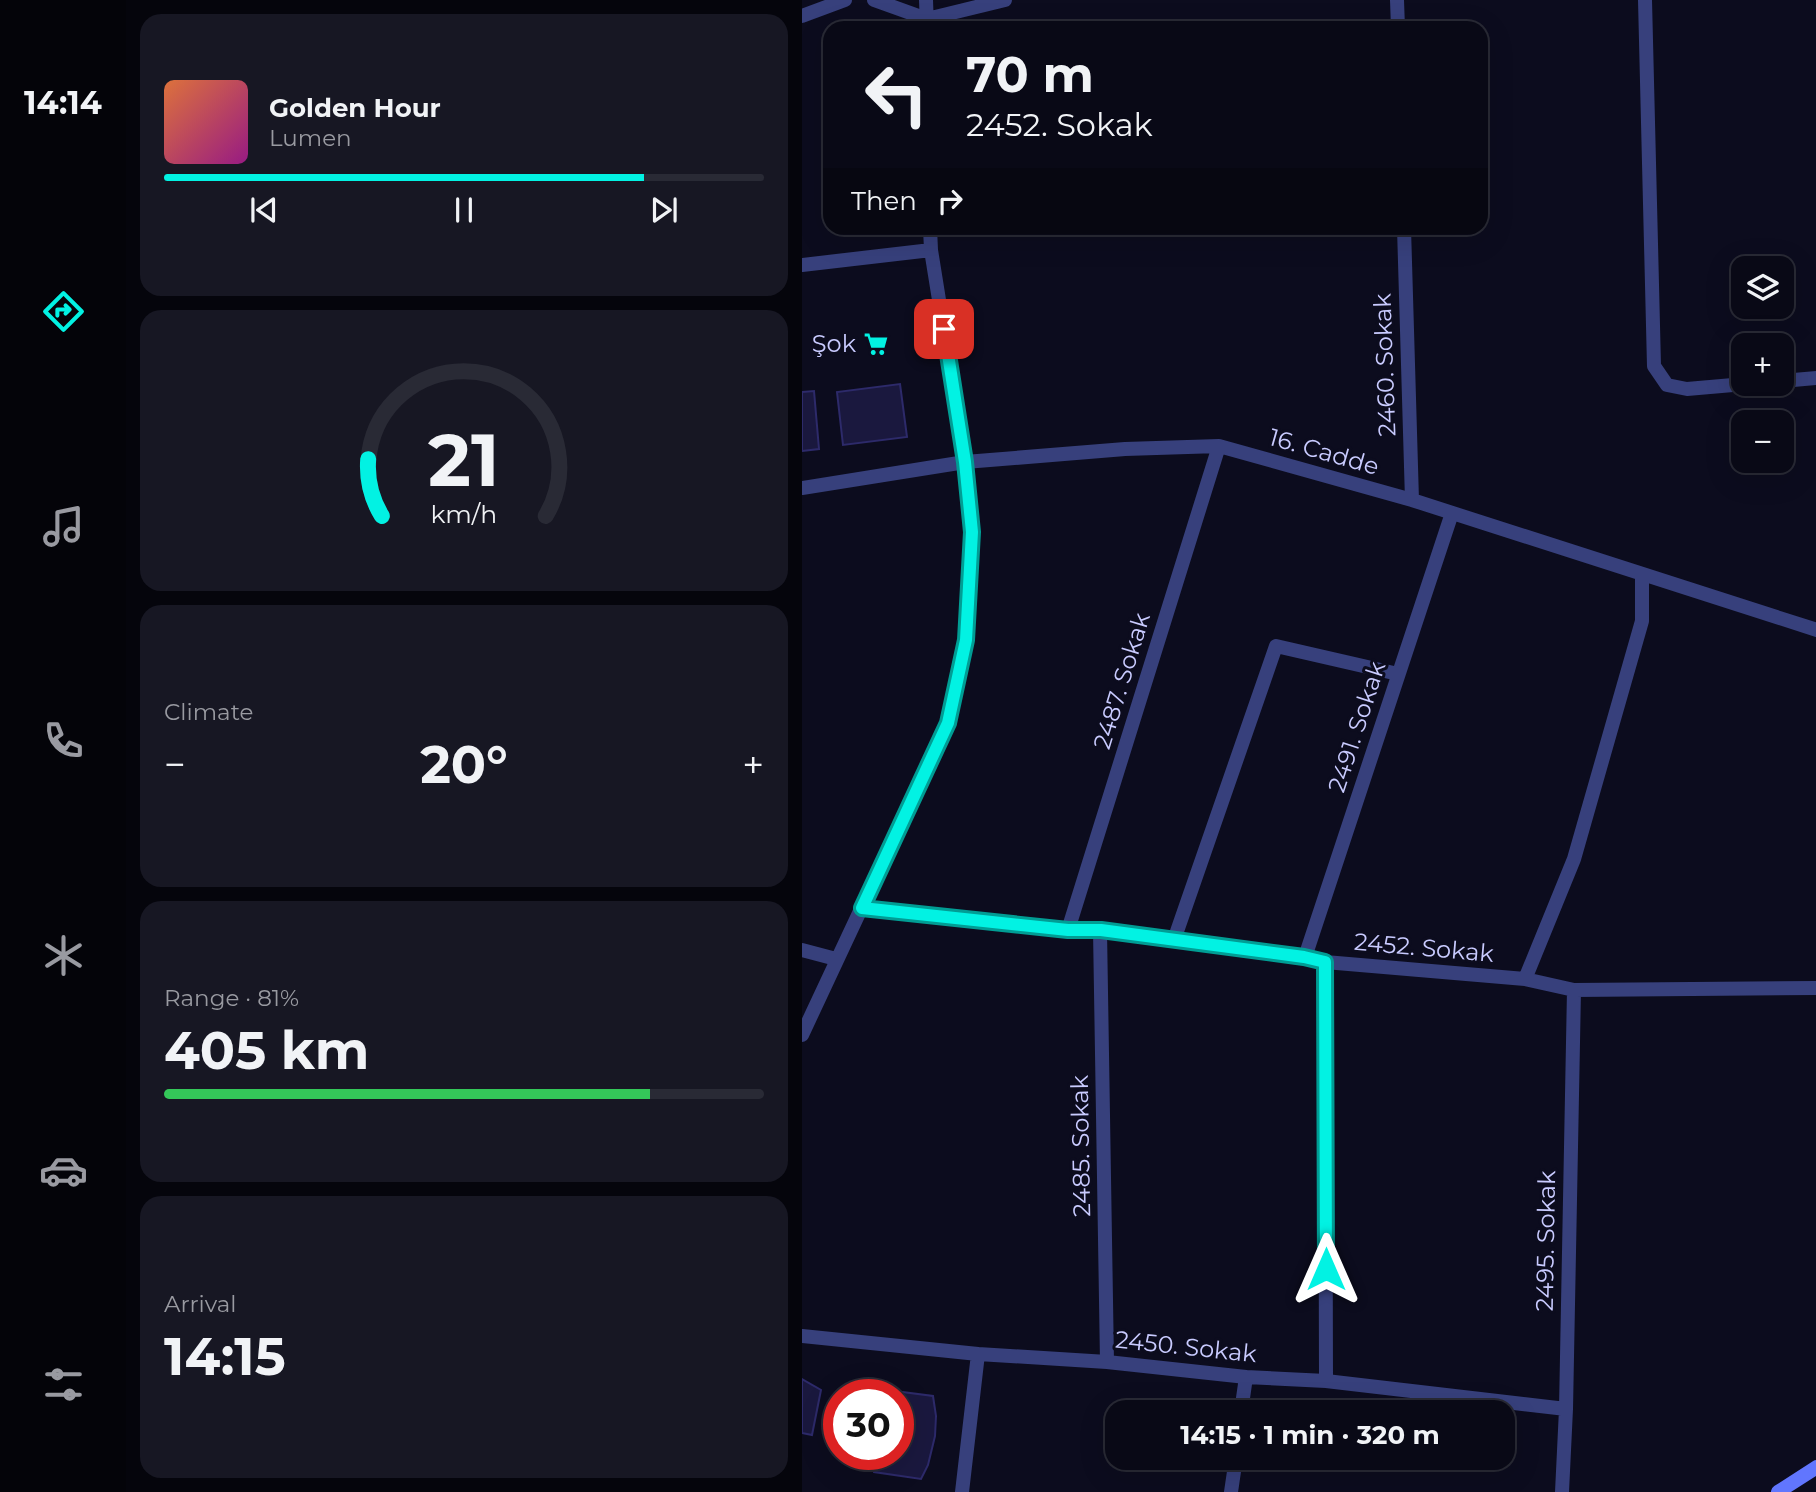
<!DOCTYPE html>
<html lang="en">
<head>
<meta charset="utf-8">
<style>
	body { margin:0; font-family:Montserrat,sans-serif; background:#171723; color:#f1f3f6; height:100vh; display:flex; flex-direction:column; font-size:26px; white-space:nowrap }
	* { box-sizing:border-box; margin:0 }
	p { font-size:23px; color:#999aa1 }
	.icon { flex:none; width:38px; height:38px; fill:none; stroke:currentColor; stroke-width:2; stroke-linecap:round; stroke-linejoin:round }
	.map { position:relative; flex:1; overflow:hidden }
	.details { display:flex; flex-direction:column; gap:14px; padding:14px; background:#05050c; width:676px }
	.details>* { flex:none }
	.top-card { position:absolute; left:21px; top:21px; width:665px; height:214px; border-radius:21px; box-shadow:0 7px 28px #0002,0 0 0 2px #292a35; background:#090916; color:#f1f3f6; overflow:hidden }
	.controls { position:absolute; left:929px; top:256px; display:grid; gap:14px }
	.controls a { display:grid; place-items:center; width:63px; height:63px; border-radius:14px; background:#090916; box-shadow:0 7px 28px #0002,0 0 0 2px #292a35; font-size:35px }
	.speed { position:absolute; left:21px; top:1379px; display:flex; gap:14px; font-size:35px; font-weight:700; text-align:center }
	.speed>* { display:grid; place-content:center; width:91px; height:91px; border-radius:50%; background:#090916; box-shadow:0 7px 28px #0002,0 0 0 2px #292a35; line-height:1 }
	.speed .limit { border:10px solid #d22; background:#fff; color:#111 }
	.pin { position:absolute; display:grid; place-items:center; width:60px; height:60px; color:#fff; margin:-30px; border-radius:14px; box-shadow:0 4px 10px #0006 }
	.me { position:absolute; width:77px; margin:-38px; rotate:0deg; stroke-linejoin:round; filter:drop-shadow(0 0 5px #0008) }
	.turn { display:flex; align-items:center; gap:24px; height:147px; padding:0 28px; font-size:32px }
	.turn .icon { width:91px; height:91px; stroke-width:2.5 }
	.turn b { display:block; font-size:49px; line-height:60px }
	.then { display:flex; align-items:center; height:66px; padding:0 28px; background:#0003; gap:14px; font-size:26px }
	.big { font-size:52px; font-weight:700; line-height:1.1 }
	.details .card { flex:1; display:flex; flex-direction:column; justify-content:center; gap:10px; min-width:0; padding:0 24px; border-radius:21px; background:#171723 }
	.details .dial { align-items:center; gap:0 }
	.dial svg { height:182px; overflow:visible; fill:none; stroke:#292a35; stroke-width:7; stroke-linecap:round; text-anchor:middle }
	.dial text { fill:#f1f3f6; stroke:none }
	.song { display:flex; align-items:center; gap:21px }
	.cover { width:84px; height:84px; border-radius:10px; background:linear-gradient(135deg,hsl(20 70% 55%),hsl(310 70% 35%)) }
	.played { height:7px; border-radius:4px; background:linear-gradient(90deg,#02f2e3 80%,#292a35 80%) }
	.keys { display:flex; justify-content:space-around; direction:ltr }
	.heat { display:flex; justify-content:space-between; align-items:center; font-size:38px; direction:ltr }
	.charge { height:10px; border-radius:5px; background:linear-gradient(90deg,#34c759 81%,#292a35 0) }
	.trip { position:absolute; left:303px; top:1400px; width:410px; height:70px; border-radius:21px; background:#090916; box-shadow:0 7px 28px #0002,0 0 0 2px #292a35; font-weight:700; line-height:70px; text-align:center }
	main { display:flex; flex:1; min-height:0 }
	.menu { display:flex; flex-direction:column; width:126px; justify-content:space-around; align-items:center; background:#040409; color:#999aa1 }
	.menu .icon { width:49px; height:49px }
	.menu .on { color:#02f2e3 }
	.menu b { font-size:32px; color:#f1f3f6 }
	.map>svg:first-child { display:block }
	.building { fill:#1a183e; stroke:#2d2a6a; stroke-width:2 }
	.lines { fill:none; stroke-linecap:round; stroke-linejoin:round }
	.minor { stroke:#37407c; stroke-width:14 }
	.secondary { stroke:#6176fe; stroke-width:14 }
	.route-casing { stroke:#019d94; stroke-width:18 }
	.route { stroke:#02f2e3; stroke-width:12 }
	.labels { text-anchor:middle; stroke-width:6; stroke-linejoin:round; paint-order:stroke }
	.poi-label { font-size:24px; fill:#c9cbff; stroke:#0c0c1e; text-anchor:end }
	.street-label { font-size:24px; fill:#c9cbff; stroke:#0c0c1e }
</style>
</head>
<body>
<main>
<nav class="menu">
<b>14:14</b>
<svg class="icon on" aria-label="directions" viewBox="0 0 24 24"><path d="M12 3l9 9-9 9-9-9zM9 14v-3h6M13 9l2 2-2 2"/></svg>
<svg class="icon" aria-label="music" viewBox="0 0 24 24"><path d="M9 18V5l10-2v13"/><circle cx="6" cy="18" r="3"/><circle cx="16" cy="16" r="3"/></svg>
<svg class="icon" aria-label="phone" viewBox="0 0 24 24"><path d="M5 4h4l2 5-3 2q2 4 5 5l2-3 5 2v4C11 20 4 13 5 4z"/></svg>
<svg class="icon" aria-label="climate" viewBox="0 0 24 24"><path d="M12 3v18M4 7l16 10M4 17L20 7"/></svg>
<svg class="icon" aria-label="car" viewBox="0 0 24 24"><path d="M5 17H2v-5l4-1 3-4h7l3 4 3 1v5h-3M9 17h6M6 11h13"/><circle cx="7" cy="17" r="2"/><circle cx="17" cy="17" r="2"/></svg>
<svg class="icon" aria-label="filters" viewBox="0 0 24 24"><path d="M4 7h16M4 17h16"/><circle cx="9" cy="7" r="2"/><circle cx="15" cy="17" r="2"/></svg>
</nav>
<section class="details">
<div class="card">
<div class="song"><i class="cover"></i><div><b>Golden Hour</b><p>Lumen</p></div></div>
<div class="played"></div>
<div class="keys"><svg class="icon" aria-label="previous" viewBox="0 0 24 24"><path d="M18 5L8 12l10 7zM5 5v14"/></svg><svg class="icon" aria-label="pause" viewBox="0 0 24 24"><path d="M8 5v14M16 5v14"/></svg><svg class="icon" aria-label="next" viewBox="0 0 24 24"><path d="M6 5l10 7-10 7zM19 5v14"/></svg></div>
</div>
<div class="card dial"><svg viewBox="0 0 100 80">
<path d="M14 69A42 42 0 1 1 86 69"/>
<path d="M14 69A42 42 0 0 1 8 44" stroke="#02f2e3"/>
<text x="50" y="56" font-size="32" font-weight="700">21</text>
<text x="50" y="72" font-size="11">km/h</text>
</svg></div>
<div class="card"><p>Climate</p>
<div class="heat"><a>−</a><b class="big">20°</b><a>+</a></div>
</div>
<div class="card"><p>Range · 81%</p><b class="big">405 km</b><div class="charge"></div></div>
<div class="card"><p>Arrival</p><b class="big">14:15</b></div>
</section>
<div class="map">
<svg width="1015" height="1492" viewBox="0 0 1015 1492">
	<rect width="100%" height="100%" fill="#0c0c1e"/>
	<path class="building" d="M98,384L105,437L41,445L35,392Z
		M12,391L17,449L0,451V392Z
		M0,1379L19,1390L10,1435L0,1433Z
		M85,1390L131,1396L134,1416L133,1436L126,1465L119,1479L72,1472L67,1454H96V1395H81Z"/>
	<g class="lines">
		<path class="minor" d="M72,0L125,19L203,0
			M124,0L125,27
			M595,0L596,28
			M843,0L852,366L865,385L885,389L954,383
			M0,16L43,0
			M602,228L610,500
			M0,265L129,250
			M980,381L1015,378
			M0,488L163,462L323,449L417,446L610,500L1015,630
			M60,908L266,930H298L503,957L523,962L723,979L772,990L1015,988
			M266,930L417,446
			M298,930L305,1362
			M372,940L474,646L596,674
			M0,950L34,959
			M503,957L650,513
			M523,962L524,1381
			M723,979L772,859L840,621V574
			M0,1035L146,723L164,640L170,532L163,462L129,250L128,228
			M0,1336L176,1354L305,1362L444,1377L524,1381L764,1409
			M439,1412L444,1377
			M160,1492L176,1354
			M429,1492L434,1458
			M760,1492L764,1409L772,990"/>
		<path class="secondary" d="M976,1492L1015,1467"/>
	</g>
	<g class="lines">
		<g class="route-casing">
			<path id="route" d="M142,329L163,462L170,532L164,640L146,723L60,908L266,930H299L502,957L523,962L524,1269"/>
		</g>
		<use href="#route" class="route"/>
	</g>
	<defs>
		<g id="supermarket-bare" transform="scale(1.89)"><path d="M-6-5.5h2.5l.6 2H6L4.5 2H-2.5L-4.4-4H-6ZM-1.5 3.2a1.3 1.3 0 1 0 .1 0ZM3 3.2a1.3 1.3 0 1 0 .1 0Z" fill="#02f2e3" stroke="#0c0c1e" stroke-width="2.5" paint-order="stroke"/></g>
	</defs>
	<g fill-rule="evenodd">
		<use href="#supermarket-bare" x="74" y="344"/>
	</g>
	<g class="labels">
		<g class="poi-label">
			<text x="54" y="352">Şok</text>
		</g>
		<g class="street-label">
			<text transform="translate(583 365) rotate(-92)" y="8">2460. Sokak</text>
			<text transform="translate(522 452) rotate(16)" y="8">16. Cadde</text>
			<text transform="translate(320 681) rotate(-73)" y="8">2487. Sokak</text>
			<text transform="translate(555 727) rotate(-72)" y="8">2491. Sokak</text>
			<text transform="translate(622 948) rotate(5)" y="8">2452. Sokak</text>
			<text transform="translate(279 1146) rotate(-91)" y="8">2485. Sokak</text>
			<text transform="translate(744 1241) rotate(-89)" y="8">2495. Sokak</text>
			<text transform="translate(384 1347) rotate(6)" y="8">2450. Sokak</text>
		</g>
	</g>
</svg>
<div class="controls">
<a><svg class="icon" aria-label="layers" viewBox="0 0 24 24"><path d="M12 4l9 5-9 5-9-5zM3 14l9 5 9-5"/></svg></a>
<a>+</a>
<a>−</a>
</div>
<div class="speed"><div class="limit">30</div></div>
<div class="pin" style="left:142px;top:329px;background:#d93025"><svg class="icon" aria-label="arrive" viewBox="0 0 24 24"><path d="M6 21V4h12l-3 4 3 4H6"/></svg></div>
<svg class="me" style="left:524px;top:1269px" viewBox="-20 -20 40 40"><path d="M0-17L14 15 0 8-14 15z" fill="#02f2e3" stroke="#fff" stroke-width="4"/></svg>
<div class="trip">14:15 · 1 min · 320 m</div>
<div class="top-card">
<div class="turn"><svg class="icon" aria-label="left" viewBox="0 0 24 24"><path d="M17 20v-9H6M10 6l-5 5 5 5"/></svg><div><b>70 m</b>2452. Sokak</div></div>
<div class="then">Then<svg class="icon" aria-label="right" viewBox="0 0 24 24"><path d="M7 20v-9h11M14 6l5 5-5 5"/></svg></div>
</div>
</div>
</main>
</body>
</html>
